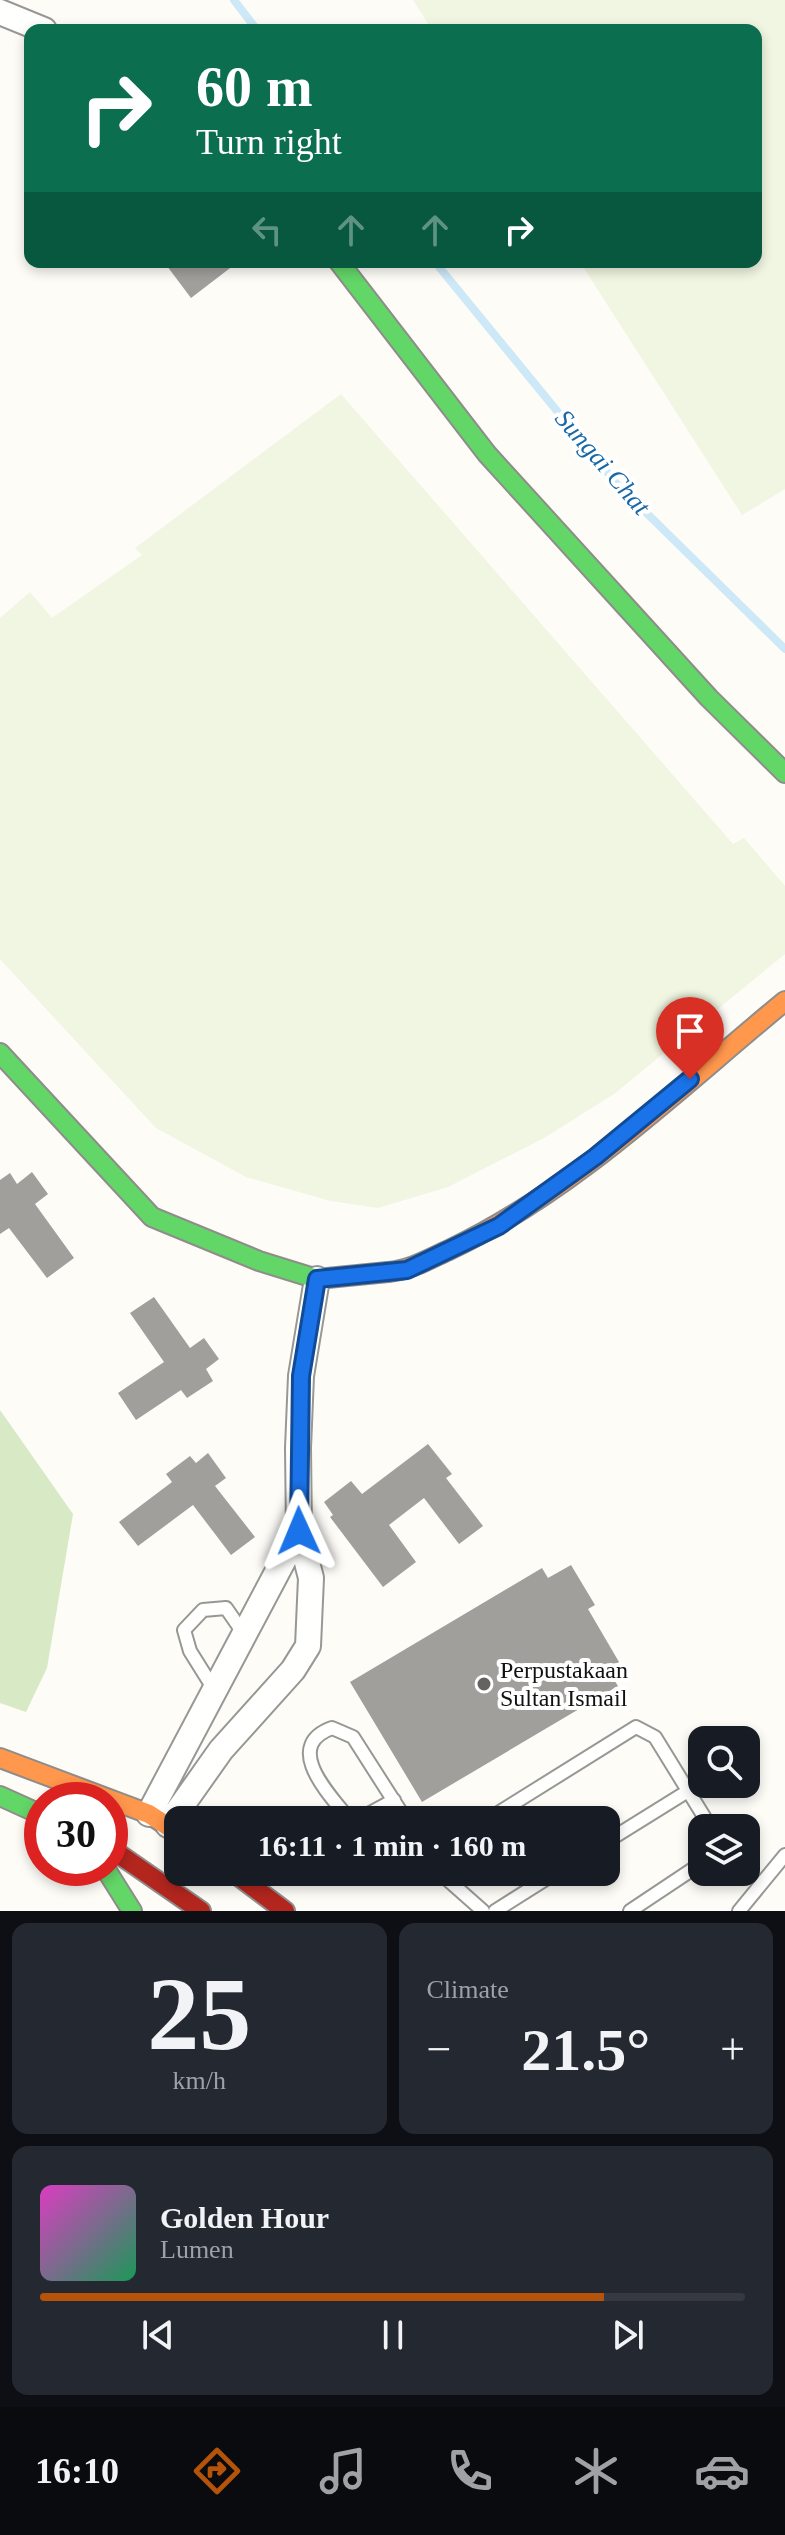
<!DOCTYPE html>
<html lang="en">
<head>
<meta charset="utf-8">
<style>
	body { margin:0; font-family:Georgia,serif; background:#242831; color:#f1f3f6; height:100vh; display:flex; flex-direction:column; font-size:30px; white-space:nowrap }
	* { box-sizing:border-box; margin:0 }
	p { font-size:26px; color:#9ea1a6 }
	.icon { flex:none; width:44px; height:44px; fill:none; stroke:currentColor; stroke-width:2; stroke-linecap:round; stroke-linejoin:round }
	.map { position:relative; height:1911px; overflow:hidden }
	.side { display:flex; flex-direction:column; gap:12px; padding:12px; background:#0d0f14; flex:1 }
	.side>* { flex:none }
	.banner { position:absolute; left:24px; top:24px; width:738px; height:244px; border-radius:16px; box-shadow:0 4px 12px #0003; background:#0b6e4f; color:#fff; overflow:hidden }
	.fabs { position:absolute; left:688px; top:1726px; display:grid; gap:16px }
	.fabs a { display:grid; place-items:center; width:72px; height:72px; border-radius:16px; background:#171b24; box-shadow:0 4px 12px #0003; font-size:40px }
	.speed { position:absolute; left:24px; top:1782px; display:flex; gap:16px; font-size:40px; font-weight:700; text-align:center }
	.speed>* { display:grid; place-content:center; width:104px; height:104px; border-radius:50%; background:#171b24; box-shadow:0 4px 12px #0003; line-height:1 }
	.speed .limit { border:12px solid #d22; background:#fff; color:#111 }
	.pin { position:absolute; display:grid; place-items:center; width:68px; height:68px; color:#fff; margin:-82px -34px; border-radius:50% 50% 50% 0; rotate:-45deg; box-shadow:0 0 8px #0007 }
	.pin .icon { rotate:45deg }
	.me { position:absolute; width:88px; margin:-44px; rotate:359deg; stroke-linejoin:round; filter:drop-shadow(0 0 6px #0008) }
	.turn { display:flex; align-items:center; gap:28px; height:168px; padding:0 40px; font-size:36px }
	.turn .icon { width:104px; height:104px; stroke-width:2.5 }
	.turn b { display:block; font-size:56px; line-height:68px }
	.lanes { display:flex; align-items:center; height:76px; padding:0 40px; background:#0003; justify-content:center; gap:40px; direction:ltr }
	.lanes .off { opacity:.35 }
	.big { font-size:60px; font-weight:600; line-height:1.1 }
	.side .widget { flex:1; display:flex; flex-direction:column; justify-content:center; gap:12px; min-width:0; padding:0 28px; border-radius:16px; background:#242831 }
	.side .dial { align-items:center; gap:0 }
	.dial b { font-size:104px; line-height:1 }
	.song { display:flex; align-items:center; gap:24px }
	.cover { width:96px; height:96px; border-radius:12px; background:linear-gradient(135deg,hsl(310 70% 55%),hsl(150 70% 35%)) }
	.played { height:8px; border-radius:4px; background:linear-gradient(90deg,#b45309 80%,#363941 80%) }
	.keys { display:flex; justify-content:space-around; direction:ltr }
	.heat { display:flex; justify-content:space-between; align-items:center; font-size:44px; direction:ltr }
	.side .tiles { flex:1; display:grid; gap:12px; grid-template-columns:1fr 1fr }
	.widget:last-child { grid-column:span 2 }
	.trip { position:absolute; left:164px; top:1806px; width:456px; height:80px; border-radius:16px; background:#171b24; box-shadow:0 4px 12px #0003; font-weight:600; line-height:80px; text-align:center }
	.dock { display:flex; height:128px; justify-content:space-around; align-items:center; background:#090b0e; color:#9ea1a6 }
	.dock .icon { width:56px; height:56px }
	.dock .on { color:#b45309 }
	.dock b { font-size:36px; color:#f1f3f6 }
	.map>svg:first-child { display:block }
	.forest { fill:#d8eac5 }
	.pitch { fill:#f0f6e1 }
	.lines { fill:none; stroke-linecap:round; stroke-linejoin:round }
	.stream { stroke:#cde8f7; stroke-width:8 }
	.building { fill:#a19f9c }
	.lane-casing { stroke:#979795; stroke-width:16 }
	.street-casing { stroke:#979795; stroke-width:28 }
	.fast-casing { stroke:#8e8d8b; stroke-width:22 }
	.slow-casing { stroke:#8e8d8b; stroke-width:22 }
	.jam-casing { stroke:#8e8d8b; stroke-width:22 }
	.lane { stroke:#fffffe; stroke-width:12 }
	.street { stroke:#fffffe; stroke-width:24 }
	.fast { stroke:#63d668; stroke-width:18 }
	.slow { stroke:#ff974d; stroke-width:18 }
	.jam { stroke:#b3261e; stroke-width:18 }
	.route-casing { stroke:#114b97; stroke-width:20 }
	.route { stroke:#1a73e8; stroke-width:14 }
	.poi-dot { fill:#646362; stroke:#fff; stroke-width:3 }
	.labels { text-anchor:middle; stroke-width:8; stroke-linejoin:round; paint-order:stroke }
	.poi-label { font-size:24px; fill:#111; stroke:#fff; text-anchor:start }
	.water-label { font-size:26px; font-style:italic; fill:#1768a6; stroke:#fff }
</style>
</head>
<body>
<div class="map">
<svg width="785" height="1911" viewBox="0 0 785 1911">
	<rect width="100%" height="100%" fill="#fdfcf7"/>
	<path class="forest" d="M0,1410L73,1514L47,1668L26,1712L0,1703Z"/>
	<path class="pitch" d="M413,0H785V489L742,515L580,262H756V30H432Z
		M341,394L733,844L744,838L785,886V954L614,1094L544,1138L448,1187L378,1208L331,1201L246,1177L156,1128L0,959V618L30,592L52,618L142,555L135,548Z"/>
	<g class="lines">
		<path class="stream" d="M234,0L257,30
			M435,262L616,483L785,649"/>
	</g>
	<path class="building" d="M164,262H238L191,298Z
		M32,1172L48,1194L35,1204L74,1258L47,1278L9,1228L0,1234V1180L10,1173L17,1184Z
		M154,1297L190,1348L204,1338L219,1359L206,1369L213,1381L187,1398L181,1390L136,1420L118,1393L164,1362L130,1313Z
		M428,1444L452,1474L446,1478L483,1526L459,1544L424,1498L389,1525L416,1562L383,1587L330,1517L333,1515L324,1502L351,1481L362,1494Z
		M208,1453L226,1478L215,1486L255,1537L231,1555L193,1505L138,1546L119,1522L172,1482L166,1474L190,1456L196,1463Z
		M571,1565L595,1605L588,1609L619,1662L607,1669L618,1686L422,1802L350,1682L542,1568L548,1578Z"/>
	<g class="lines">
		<g class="lane-casing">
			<path id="lane" d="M215,1691L190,1651L184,1630L203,1610L226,1608L244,1634
				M394,1800L361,1818L345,1814C324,1789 285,1745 332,1728L353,1737L406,1820
				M487,1820L636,1727L655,1737L711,1828
				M606,1842L688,1791
				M439,1872L483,1911
				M495,1911L557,1872
				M630,1911L702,1863
				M739,1911L785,1855"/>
		</g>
		<g class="street-casing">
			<path id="street" d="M0,12L44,30
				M149,1814L299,1531
				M168,1825L221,1750L293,1670L308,1646L311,1578L299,1531L298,1448L301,1376L317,1279"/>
		</g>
		<g class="fast-casing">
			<path id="fast" d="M339,262L487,454L709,698L785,773
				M0,1053L152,1217L259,1261L317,1279L388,1272
				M0,1796L42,1815
				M105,1868L132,1911"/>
		</g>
		<g class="slow-casing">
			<path id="slow" d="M388,1272C411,1270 429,1259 451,1249C575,1190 679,1088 785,1001
				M0,1758L149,1814L178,1833"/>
		</g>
		<g class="jam-casing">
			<path id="jam" d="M110,1848L201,1911
				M233,1872L285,1911"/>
		</g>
		<use href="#lane" class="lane"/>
		<use href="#street" class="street"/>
		<use href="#fast" class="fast"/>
		<use href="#slow" class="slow"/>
		<use href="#jam" class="jam"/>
	</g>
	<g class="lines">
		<g class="route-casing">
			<path id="route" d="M299,1531L301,1376L317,1279L407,1270L499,1226L595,1157L690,1079"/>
		</g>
		<use href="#route" class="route"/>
	</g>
	<circle class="poi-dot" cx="484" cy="1684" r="8"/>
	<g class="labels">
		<g class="poi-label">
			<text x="500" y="1678">Perpustakaan<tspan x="500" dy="28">Sultan Ismail</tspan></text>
		</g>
		<g class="water-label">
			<text transform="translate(603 462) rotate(49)" y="9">Sungai Chat</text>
		</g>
	</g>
</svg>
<div class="fabs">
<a><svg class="icon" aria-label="search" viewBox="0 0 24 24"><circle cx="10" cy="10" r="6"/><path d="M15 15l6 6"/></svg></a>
<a><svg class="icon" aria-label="layers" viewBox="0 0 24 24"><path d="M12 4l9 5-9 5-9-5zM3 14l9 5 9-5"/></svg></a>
</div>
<div class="speed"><div class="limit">30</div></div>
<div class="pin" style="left:690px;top:1079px;background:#d93025"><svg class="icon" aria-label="arrive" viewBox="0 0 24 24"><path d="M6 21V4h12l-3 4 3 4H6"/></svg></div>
<svg class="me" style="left:299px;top:1531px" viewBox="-20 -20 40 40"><path d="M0-17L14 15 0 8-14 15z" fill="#1a73e8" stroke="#fff" stroke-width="4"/></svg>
<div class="trip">16:11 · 1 min · 160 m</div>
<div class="banner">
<div class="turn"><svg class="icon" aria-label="right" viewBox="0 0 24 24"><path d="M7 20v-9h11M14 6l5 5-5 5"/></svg><div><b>60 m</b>Turn right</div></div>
<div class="lanes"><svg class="icon off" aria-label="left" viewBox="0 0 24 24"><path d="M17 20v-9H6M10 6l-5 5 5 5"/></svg><svg class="icon off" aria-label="ahead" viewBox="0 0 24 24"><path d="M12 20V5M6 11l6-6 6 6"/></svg><svg class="icon off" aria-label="ahead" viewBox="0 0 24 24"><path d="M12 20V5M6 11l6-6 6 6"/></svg><svg class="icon" aria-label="right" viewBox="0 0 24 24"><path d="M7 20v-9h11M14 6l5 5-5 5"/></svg></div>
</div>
</div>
<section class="side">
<div class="tiles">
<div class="widget dial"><b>25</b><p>km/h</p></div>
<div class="widget"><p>Climate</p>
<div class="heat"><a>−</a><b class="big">21.5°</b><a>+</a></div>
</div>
<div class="widget">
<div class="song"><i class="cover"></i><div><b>Golden Hour</b><p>Lumen</p></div></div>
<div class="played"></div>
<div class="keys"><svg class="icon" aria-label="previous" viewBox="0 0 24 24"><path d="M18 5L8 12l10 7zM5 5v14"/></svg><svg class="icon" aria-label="pause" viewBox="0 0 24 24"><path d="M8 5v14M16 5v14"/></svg><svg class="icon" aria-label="next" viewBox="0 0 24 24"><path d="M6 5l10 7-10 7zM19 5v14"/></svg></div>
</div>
</div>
</section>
<nav class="dock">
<b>16:10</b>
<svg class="icon on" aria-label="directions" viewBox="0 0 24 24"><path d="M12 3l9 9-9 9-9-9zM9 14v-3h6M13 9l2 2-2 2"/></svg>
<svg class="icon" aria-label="music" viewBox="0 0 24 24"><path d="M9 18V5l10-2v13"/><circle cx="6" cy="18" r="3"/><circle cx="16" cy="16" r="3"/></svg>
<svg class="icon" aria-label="phone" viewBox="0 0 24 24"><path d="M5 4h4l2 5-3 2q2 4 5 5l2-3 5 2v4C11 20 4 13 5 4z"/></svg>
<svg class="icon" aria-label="climate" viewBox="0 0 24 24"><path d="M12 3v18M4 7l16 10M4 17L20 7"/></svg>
<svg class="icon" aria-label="car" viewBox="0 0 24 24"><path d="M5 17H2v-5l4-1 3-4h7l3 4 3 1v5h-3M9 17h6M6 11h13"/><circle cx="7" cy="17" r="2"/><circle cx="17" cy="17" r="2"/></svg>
</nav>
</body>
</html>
